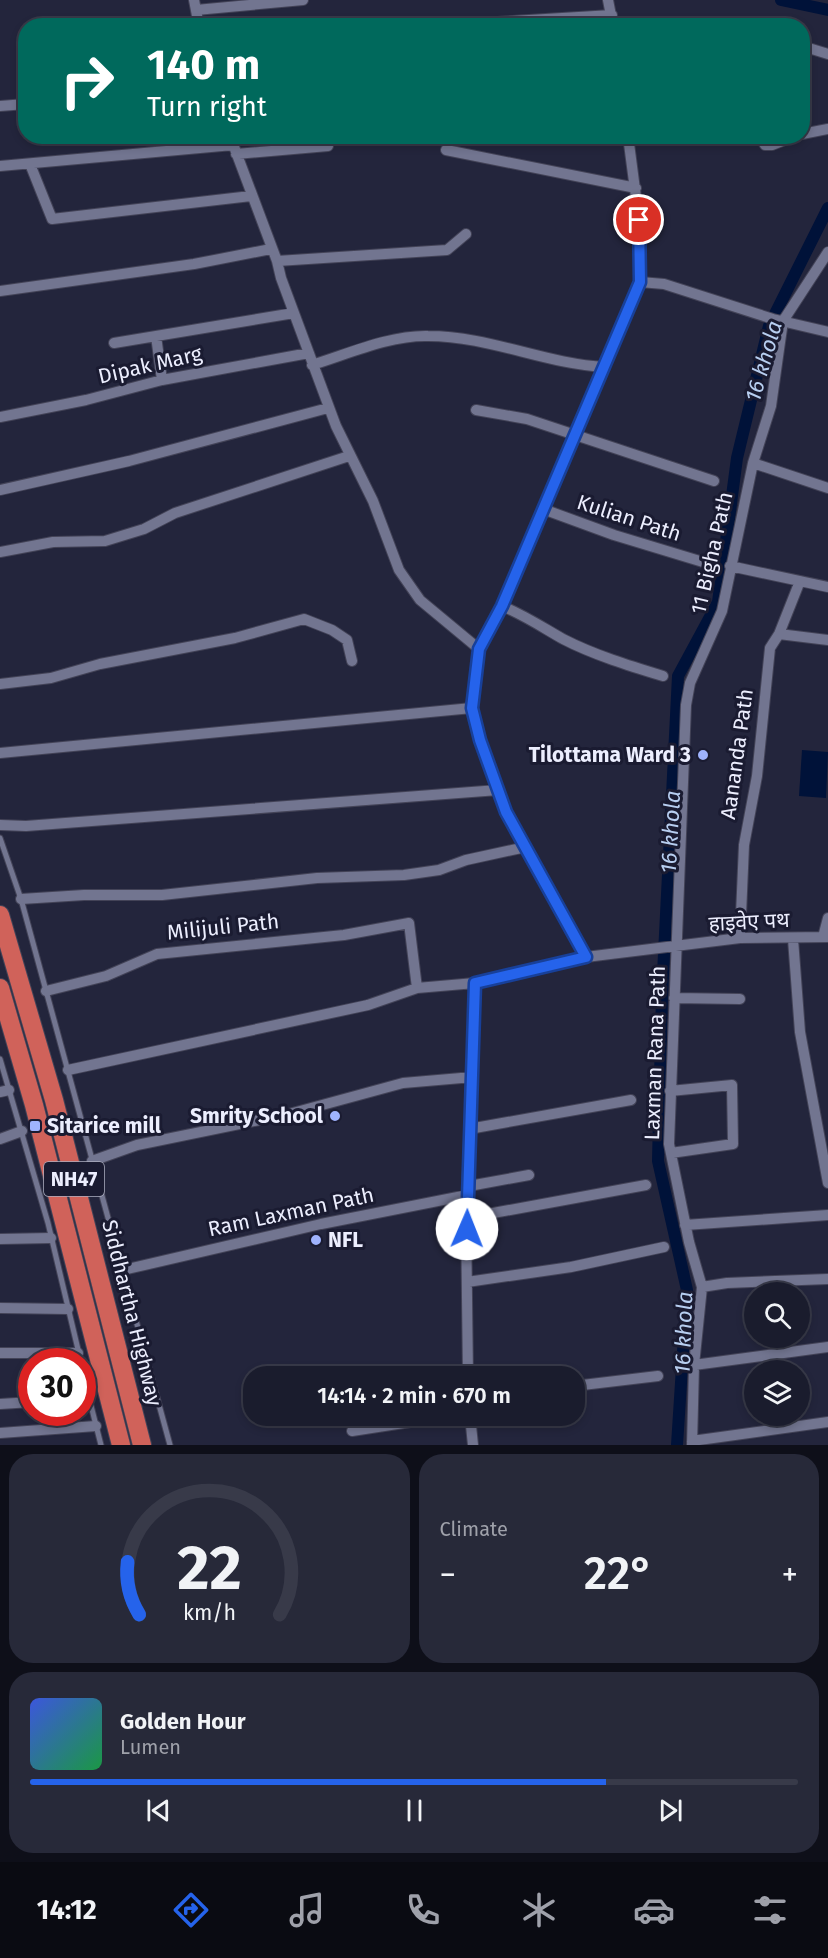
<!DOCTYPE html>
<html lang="en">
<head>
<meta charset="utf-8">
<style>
	body { margin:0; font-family:"Fira Sans","Noto Sans Devanagari",sans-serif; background:#272939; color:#f1f3f6; height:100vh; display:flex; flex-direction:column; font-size:22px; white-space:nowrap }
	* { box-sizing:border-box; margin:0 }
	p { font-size:20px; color:#9fa1aa }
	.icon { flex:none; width:33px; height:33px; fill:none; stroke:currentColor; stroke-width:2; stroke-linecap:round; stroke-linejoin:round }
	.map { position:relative; height:1445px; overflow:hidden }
	.drawer { display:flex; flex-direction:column; gap:9px; padding:9px; background:#0e0f19; flex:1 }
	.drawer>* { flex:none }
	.hud { position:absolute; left:18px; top:18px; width:792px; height:126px; border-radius:24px; box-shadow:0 3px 9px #0003,0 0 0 2px #383a49; background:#00695c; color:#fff; overflow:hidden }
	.tools { position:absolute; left:744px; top:1282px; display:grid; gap:12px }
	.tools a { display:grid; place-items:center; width:66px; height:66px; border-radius:50%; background:#1a1c2d; box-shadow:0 3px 9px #0003,0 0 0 2px #383a49; font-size:30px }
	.speed { position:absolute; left:18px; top:1348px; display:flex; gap:12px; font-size:30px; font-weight:700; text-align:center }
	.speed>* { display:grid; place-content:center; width:78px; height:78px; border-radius:50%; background:#1a1c2d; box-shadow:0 3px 9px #0003,0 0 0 2px #383a49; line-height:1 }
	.speed .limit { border:9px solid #d22; background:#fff; color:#111 }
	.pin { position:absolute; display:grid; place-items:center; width:51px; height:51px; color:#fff; margin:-26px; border:3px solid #fff; border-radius:50%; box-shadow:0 2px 6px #0007 }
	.me { position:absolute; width:66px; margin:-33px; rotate:1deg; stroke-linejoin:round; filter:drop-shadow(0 0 4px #0008) }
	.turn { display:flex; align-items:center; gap:21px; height:126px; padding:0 30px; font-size:27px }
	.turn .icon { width:78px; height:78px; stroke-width:2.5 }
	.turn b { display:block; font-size:42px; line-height:51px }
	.big { font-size:45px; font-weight:600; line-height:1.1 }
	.drawer .card { flex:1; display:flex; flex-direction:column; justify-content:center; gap:9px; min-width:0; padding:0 21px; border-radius:24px; background:#272939 }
	.drawer .dial { align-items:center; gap:0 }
	.dial svg { height:156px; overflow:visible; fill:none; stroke:#383a49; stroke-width:7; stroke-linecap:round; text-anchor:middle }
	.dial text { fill:#f1f3f6; stroke:none }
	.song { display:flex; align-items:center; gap:18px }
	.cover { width:72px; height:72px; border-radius:9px; background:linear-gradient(135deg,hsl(230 70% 55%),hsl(140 70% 35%)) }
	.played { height:6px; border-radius:3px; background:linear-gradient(90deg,#2563eb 75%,#383a49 75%) }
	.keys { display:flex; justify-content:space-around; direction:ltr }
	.heat { display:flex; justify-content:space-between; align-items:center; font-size:33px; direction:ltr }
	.drawer .tiles { flex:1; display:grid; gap:9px; grid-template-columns:1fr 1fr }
	.card:last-child { grid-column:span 2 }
	.trip { position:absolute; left:243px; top:1366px; width:342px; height:60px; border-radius:24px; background:#1a1c2d; box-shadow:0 3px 9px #0003,0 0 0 2px #383a49; font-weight:600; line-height:60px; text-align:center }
	.tab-bar { display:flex; height:96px; justify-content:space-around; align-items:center; background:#0a0b12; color:#9fa1aa }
	.tab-bar .icon { width:42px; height:42px }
	.tab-bar .selected { color:#2563eb }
	.tab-bar b { font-size:27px; color:#f1f3f6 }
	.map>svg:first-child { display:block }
	.water { fill:#001239 }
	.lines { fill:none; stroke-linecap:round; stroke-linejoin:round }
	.canal { stroke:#001239; stroke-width:12 }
	.service-casing { stroke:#434357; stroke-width:7 }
	.minor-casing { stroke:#434357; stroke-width:12 }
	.trunk-casing { stroke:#434357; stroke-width:20 }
	.service { stroke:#727590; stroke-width:5 }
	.minor { stroke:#727590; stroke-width:10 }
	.trunk { stroke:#d0625a; stroke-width:18 }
	.route-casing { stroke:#184099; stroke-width:15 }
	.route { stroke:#2563eb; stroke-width:10 }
	.poi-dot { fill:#9fb3fd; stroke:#1a1b31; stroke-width:2 }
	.labels { text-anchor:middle; stroke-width:6; stroke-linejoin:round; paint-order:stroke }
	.shield { fill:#1a1b31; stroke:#adafc0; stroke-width:1.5 }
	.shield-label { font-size:20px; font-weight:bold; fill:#eceefe }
	.street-label { font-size:21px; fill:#eceefe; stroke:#1a1b31 }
	.poi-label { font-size:21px; font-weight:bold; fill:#eceefe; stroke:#1a1b31; text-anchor:end }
	.water-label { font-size:22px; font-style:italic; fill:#b7cef0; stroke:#1a1b31 }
</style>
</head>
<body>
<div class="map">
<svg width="828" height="1445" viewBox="0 0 828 1445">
	<rect width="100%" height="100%" fill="#23253c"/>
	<path class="water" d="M802,750L828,752L826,798L799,796Z"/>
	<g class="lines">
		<path class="canal" d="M781,0L828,10
			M677,1445L687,1290L658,1161L662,994L678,676L718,602L737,458L769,326L828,208"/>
		<g class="service-casing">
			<path id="service" d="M0,838L21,899L170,1445
				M0,1059L48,1223L81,1362
				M82,1370L101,1445"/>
		</g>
		<g class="minor-casing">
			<path id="minor" d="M194,0L199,26
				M608,0L613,26
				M196,10L303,0
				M430,26L612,15
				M802,46L828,54
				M0,106L26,104
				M802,134L828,129
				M230,136L277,261L281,278L336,426L373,501L399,570L420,600L479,649
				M759,136L765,145H772L795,136
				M446,150L636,188
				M236,154L328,146
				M30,164L52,219L251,196
				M0,166L233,145
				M277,261L447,250L466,234
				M640,282L664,284L773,319L828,332
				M0,291L194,264L271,249
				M156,336L162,380
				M114,343L294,313
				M312,365C348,354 390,335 428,336C489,336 545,364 605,367
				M476,410L527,419L714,481
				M0,417L86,400L162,380L309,353
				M753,463L828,488
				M0,490L129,461L328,408
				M543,509L614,535L703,562
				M0,552L53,542L105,541L144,529L175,513L349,456
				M730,566L828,587
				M502,606C524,615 542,627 563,639C594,655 630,666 663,676
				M779,634L828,640
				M0,684L51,678L100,664L235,638L304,619L332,630L347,640L352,661
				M0,753L472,708
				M0,825L26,826L498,790
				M21,899L84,895H162L317,878L404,875L439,870L466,860L526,847
				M823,937L828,918
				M740,938L744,845L757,776L770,648L779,634L800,581
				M793,939L800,1032L828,1183
				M586,957L506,812L480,740L472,708L479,649L502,606L640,282L639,220L628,136
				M46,991L106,976L157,954L344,935L409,923L417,988
				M674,998L740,999
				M68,1070L368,1005L417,988L475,983L586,957L740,938L828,937
				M670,1091L732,1085L733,1144L671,1153
				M0,1092L9,1090
				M469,1129L631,1100
				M0,1139L22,1131
				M92,1161L137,1145L289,1114L403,1083L473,1077
				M469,1186L529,1175
				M466,1218L646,1185
				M685,1225L828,1215
				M0,1239L51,1238
				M123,1270L321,1224L468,1195
				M467,1282L571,1267L664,1247
				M702,1287L727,1283L828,1279
				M0,1308L68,1309
				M0,1353H78
				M694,1365L828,1347
				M468,1377L466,1218L475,983
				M574,1386L658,1376
				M82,1399L89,1398
				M0,1404L32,1402
				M470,1416L473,1445
				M352,1431L449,1416
				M0,1433L96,1426
				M692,1441L828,1422
				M692,1445L694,1365L702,1287L689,1242L669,1144L686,705L690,683L722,611L753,463L771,406L783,321L828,252"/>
		</g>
		<g class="trunk-casing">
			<path id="trunk" d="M0,915L54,1100L142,1445
				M0,988L34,1105L121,1445"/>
		</g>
		<use href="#service" class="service"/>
		<use href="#minor" class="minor"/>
		<use href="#trunk" class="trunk"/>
	</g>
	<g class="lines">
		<g class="route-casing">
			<path id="route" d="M467,1229L475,983L586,957L506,812L480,740L472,708L479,649L502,606L640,282L639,220"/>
		</g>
		<use href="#route" class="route"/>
	</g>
	<g class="poi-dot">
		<circle cx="703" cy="755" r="6"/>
		<circle cx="335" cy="1116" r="6"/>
		<rect x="29" y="1120" width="12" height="12" rx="3"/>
		<circle cx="316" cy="1240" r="6"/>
	</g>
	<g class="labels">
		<rect class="shield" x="44" y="1162" width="60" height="34" rx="4.5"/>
		<g class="shield-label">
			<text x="74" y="1186">NH47</text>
		</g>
		<g class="street-label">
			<text transform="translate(150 365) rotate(-13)" y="7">Dipak Marg</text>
			<text transform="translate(629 518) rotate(18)" y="7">Kulian Path</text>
			<text transform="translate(712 553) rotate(-77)" y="7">11 Bigha Path</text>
			<text transform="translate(737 754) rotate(-82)" y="7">Aananda Path</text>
			<text transform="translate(749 922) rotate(-3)" y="7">हाइवेए पथ</text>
			<text transform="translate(223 927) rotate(-6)" y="7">Milijuli Path</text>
			<text transform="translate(655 1053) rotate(-88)" y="7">Laxman Rana Path</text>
			<text transform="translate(291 1212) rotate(-12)" y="7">Ram Laxman Path</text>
			<text transform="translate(132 1313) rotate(76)" y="7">Siddhartha Highway</text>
		</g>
		<g class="poi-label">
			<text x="691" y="762">Tilottama Ward 3</text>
			<text x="323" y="1123">Smrity School</text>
			<text x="47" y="1133" text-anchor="start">Sitarice mill</text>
			<text x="328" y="1247" text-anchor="start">NFL</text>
		</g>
		<g class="water-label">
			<text transform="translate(763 361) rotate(-74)" y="8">16 khola</text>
			<text transform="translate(670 832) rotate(-87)" y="8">16 khola</text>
			<text transform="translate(683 1333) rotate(-88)" y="8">16 khola</text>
		</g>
	</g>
</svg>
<div class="tools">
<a><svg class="icon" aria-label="search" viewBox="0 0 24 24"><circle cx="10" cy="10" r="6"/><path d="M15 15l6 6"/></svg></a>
<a><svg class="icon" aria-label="layers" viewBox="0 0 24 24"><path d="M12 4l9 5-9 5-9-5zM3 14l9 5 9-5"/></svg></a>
</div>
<div class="speed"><div class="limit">30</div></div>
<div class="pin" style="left:639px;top:220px;background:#d93025"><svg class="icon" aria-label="arrive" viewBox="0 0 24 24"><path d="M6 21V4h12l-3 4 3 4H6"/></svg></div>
<svg class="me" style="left:467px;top:1229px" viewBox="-20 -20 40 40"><circle r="19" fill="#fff"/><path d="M0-13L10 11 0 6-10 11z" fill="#2563eb"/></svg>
<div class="trip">14:14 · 2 min · 670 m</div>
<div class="hud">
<div class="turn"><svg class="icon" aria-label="right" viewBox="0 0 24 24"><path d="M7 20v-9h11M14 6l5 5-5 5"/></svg><div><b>140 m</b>Turn right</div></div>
</div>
</div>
<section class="drawer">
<div class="tiles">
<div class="card dial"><svg viewBox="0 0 100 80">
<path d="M14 69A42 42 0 1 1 86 69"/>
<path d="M14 69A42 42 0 0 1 8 42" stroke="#2563eb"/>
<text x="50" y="56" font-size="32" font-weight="700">22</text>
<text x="50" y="72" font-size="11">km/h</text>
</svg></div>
<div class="card"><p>Climate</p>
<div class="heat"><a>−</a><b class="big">22°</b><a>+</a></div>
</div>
<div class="card">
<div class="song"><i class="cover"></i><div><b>Golden Hour</b><p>Lumen</p></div></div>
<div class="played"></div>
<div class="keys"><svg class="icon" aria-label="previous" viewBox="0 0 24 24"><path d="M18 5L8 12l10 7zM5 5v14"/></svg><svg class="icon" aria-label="pause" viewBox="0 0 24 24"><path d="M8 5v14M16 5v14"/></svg><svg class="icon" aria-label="next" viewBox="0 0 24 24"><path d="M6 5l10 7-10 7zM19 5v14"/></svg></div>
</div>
</div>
</section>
<nav class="tab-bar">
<b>14:12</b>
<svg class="icon selected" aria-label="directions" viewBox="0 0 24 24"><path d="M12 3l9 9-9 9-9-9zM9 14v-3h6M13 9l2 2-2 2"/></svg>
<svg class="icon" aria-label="music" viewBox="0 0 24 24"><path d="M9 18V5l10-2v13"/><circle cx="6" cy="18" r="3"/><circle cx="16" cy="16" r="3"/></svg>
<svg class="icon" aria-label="phone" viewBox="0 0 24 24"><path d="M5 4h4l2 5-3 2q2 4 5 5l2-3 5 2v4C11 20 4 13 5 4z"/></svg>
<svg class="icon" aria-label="climate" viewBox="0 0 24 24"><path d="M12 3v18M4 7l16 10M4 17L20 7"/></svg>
<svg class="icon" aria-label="car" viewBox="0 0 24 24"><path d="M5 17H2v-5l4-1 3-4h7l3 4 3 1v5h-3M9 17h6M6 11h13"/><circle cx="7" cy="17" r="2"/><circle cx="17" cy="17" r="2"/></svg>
<svg class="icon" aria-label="filters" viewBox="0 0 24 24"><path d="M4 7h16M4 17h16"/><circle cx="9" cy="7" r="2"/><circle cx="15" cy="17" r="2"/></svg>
</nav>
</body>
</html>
